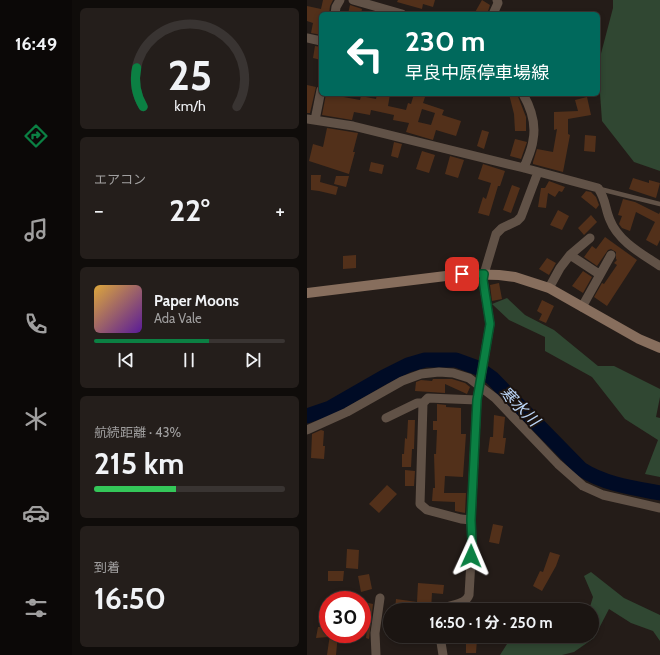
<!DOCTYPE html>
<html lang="ja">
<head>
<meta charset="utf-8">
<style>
	body { margin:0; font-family:Cabin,"Noto Sans JP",sans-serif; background:#241e1b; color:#f1f3f6; height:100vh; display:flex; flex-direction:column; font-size:15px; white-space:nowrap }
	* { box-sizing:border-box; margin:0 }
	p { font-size:13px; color:#a09f9f }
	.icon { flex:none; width:22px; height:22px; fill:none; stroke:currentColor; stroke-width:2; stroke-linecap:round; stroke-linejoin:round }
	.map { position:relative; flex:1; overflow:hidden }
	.details { display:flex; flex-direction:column; gap:8px; padding:8px; background:#0f0c0a; width:235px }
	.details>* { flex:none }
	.top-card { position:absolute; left:12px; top:12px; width:281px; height:84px; border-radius:6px; box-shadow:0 2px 6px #0003,0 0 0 1px #393432; background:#00695c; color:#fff; overflow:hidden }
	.speed { position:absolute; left:12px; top:591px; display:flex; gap:8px; font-size:20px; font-weight:700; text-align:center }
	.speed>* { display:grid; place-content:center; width:52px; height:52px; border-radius:50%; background:#1b1512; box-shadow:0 2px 6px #0003,0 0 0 1px #393432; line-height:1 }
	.speed .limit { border:6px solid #d22; background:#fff; color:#111 }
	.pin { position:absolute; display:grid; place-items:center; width:34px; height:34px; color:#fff; margin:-17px; border-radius:8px; box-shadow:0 2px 6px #0006 }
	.me { position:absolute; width:44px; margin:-22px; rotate:1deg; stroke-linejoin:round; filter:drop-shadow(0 0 3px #0008) }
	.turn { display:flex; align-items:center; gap:14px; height:84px; padding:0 20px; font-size:18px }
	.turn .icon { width:52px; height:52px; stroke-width:2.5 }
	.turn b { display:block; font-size:28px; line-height:34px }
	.big { font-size:30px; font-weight:700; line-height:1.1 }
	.details .card { flex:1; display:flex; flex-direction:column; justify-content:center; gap:6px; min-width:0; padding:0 14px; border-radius:6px; background:#241e1b }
	.details .dial { align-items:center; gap:0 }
	.dial svg { height:104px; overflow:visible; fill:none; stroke:#393432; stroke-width:7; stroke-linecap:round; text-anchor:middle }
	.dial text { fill:#f1f3f6; stroke:none }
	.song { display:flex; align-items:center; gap:12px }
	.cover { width:48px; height:48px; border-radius:6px; background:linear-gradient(135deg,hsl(40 70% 55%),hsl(270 70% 35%)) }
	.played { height:4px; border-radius:2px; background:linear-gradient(90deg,#0b8043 60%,#393432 60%) }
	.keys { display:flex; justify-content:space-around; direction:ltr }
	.heat { display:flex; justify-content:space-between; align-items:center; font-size:22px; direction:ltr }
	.charge { height:6px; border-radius:3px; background:linear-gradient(90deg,#34c759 43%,#393432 0) }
	.trip { position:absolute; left:76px; top:603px; width:216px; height:40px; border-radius:20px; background:#1b1512; box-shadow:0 2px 6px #0003,0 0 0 1px #393432; font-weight:700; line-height:40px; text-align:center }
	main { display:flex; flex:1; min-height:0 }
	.dock { display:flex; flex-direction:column; width:72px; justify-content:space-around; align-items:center; background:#0b0807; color:#a09f9f }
	.dock .icon { width:28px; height:28px }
	.dock .current { color:#0b8043 }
	.dock b { font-size:18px; color:#f1f3f6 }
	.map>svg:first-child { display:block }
	.green { fill:#304732 }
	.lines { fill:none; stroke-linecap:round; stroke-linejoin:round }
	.river { stroke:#000b25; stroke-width:15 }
	.building { fill:#52301a; fill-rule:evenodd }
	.service { stroke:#615247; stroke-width:4.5 }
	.minor { stroke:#615247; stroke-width:9 }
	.secondary { stroke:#876e5d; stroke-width:10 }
	.route-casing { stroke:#07532c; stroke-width:10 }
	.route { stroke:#0b8043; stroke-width:7 }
	.labels { text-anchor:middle; stroke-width:4; stroke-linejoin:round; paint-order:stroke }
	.water-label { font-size:16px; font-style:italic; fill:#bbd5f6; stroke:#1b130f }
</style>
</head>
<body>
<main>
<nav class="dock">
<b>16:49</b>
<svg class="icon current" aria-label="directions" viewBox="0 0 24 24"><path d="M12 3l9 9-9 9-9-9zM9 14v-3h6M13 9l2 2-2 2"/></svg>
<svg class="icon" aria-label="music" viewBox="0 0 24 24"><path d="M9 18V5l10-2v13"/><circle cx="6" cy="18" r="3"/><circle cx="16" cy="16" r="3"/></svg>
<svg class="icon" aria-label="phone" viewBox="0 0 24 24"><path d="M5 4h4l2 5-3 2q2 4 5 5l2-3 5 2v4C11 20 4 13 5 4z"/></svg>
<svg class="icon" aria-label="climate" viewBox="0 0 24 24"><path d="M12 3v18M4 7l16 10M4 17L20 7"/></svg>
<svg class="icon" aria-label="car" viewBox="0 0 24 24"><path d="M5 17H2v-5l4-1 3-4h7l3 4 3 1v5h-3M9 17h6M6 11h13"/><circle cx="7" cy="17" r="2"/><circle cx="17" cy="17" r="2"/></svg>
<svg class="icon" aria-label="filters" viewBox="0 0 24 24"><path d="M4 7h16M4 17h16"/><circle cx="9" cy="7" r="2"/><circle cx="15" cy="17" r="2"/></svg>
</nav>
<section class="details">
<div class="card dial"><svg viewBox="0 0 100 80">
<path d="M14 69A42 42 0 1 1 86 69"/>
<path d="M14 69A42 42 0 0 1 9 39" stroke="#0b8043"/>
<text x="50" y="56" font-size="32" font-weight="700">25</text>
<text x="50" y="72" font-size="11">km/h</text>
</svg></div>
<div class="card"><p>エアコン</p>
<div class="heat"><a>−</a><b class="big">22°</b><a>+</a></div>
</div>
<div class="card">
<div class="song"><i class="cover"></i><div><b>Paper Moons</b><p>Ada Vale</p></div></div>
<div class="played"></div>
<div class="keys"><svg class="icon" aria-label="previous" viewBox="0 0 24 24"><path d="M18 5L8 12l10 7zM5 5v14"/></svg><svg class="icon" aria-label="pause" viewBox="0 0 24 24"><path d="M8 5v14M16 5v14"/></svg><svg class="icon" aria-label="next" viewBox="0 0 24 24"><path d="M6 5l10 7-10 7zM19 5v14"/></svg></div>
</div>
<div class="card"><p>航続距離 · 43%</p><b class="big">215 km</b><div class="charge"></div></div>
<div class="card"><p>到着</p><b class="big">16:50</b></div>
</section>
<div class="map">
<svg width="353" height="655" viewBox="0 0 353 655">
	<rect width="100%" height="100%" fill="#241c18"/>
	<path class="green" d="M306,0H353V171L327,162L295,121L291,65L306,8Z
		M200,298L218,315L247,330L291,366H307L353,389V397L349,417L353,418V477L338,474L351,440L318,419L285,377L238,351V337L202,320L185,304Z
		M284,572L317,598L353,615V641L346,631L324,623L302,609L287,638L267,652L255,655H193L205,636H285V610H282L286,597L277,576Z"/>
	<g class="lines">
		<path class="river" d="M0,416L23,408L77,377L101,365L118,360H149L171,368L185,378L274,469C297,484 326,488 353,493"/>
	</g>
	<path class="building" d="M16,0H26L23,6L22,14L14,12V35L4,33L6,23L0,21V6L14,9Z
		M91,0H128L126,7L116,4L115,9L90,2Z
		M175,0L183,5L180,14H167Z
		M43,5L55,9L54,14H41Z
		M8,46L14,47V60L6,58Z
		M0,85L9,87L3,113H0Z
		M19,94H31V96L53,100L54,96L69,99L70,94H83L81,106L99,110L101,103L104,104L107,94H119L116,103L137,110L135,115L154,121L149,136L129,130L126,140L99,132L102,123L86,120L87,115L64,110L63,115L47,112L45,120L15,115ZM115,109L128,113L124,125L111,122Z
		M202,94H210L219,117V131H208L207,114Z
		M280,97L284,115L261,119V134L263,135L256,172L226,164V162L230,149L246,152L250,129L247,130V112L271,111L268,100Z
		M20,128L51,133L46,152H48L42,174L2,161L6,144L16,147Z
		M175,130L182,132L177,149L170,146Z
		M278,135L289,136L288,152L277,151Z
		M208,139L220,142L214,159L203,156Z
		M87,142L95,144L91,158L84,156Z
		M115,151L128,155L122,173L109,169Z
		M143,156L157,160L151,178L138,174Z
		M64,162L77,165L75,174L62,171Z
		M176,164L198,171L193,186H191L182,216L171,213L176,197L179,199L184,183L171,179Z
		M4,175H14L13,182L31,187L29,195L12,191L4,190Z
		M29,176H42L39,187L27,184Z
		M326,178L342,183V180L353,183L349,198L322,189Z
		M242,181L258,187L255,192L252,191L248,197L241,193L239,208L231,207L234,188H238Z
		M205,185L213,188L204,213L196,210Z
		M279,191L284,192L289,197L292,205L289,209L274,197Z
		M316,199L328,202L352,214L353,212V240L350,246L339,240L348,222L329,212L323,231L315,228L312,224L315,216L311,215Z
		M251,210L262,216L255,230L243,225Z
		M284,215L290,222L277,235L271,228Z
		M298,237L330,260L300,306L287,297L295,283L297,284L310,265L307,263L310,260L309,259V252L304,249L301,250L290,266L277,257L285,246L289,249Z
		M49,255V268L36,269V256Z
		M240,258L249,263L242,275L232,269Z
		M276,271L285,277L276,293L265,286Z
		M192,283L195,299L185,301L183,285Z
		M235,300L247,306L239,323L232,320L235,314L230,311Z
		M126,379H145L158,383L163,387L160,394L138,384V393L108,391L109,382L114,380L125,381Z
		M130,404L139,405V407L154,408V434H159L156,477L138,476L137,493H159L158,513L148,511V502L125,501L126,488H128L127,454H129L130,430H126V421H130Z
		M187,415L198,417L196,438H199L197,454L181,452L183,437H186Z
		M101,420H108L107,449H105L104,467H95V454H97L98,438L100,439Z
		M14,430L17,431L16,446H18L17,459L4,458L5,434Z
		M98,470L108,471L107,486H98Z
		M80,485L90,494L72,513L62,504Z
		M186,524L196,526L192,544L182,542Z
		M40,549L52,550L51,569L39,568Z
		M243,552L253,555L249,566L235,591L226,586L233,571L236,572Z
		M21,571H37L36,581H21Z
		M62,574L65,589L54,592L51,576Z
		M111,583L137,585L136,594L125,593L124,610L100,609V610H88L89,599L110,602Z
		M57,602L66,604L62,639L59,638L60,630L55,629V624H60V620H57L58,617H55Z
		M11,627H21V637L9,638Z
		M23,634H31L29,655H20Z
		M159,639H170L169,653H159Z"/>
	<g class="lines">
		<path class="service" d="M293,189L353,204"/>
		<path class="minor" d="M46,0L95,14
			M28,14L29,7L33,0
			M186,14L191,3L190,0
			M0,38L14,41
			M216,94C224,108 229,125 226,140C225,150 220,159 217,168
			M0,119L46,126L217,168L291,188C299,199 298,209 303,220C311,241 335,254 353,266
			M8,120L14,90
			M263,255L292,274
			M242,288L253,268L263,255L283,238
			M275,307L304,255
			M79,418L110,403H116
			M0,430L40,412L95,381L114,374L132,372L146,373L162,378L188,398L251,464L276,486L296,495L353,508
			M164,520L154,519L120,510L113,504L116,403L121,398L170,400
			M135,610C143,603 158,606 162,595L165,543L164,520L170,400L183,324L176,280L177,274L189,234L195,228L210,221L214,217L231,172
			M133,636L136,655
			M69,655L68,633L73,598"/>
		<path class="secondary" d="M0,293L155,274L192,275L208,277L242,288L332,339L353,348"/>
	</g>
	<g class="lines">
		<g class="route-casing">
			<path id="route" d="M155,274H177L176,280L183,324L170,400L164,520L165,543L164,556"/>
		</g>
		<use href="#route" class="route"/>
	</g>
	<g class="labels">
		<g class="water-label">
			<text transform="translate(213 406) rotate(45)" y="6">寒水川</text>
		</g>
	</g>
</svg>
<div class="speed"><div class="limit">30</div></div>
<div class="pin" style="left:155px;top:274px;background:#d93025"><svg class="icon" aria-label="arrive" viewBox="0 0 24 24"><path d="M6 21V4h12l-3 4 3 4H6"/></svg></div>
<svg class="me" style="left:164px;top:556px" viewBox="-20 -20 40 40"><path d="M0-17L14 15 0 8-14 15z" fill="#0b8043" stroke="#fff" stroke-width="4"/></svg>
<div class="trip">16:50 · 1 分 · 250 m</div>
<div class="top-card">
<div class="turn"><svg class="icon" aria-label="left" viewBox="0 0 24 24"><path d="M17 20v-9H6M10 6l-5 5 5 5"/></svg><div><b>230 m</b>早良中原停車場線</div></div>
</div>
</div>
</main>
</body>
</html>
